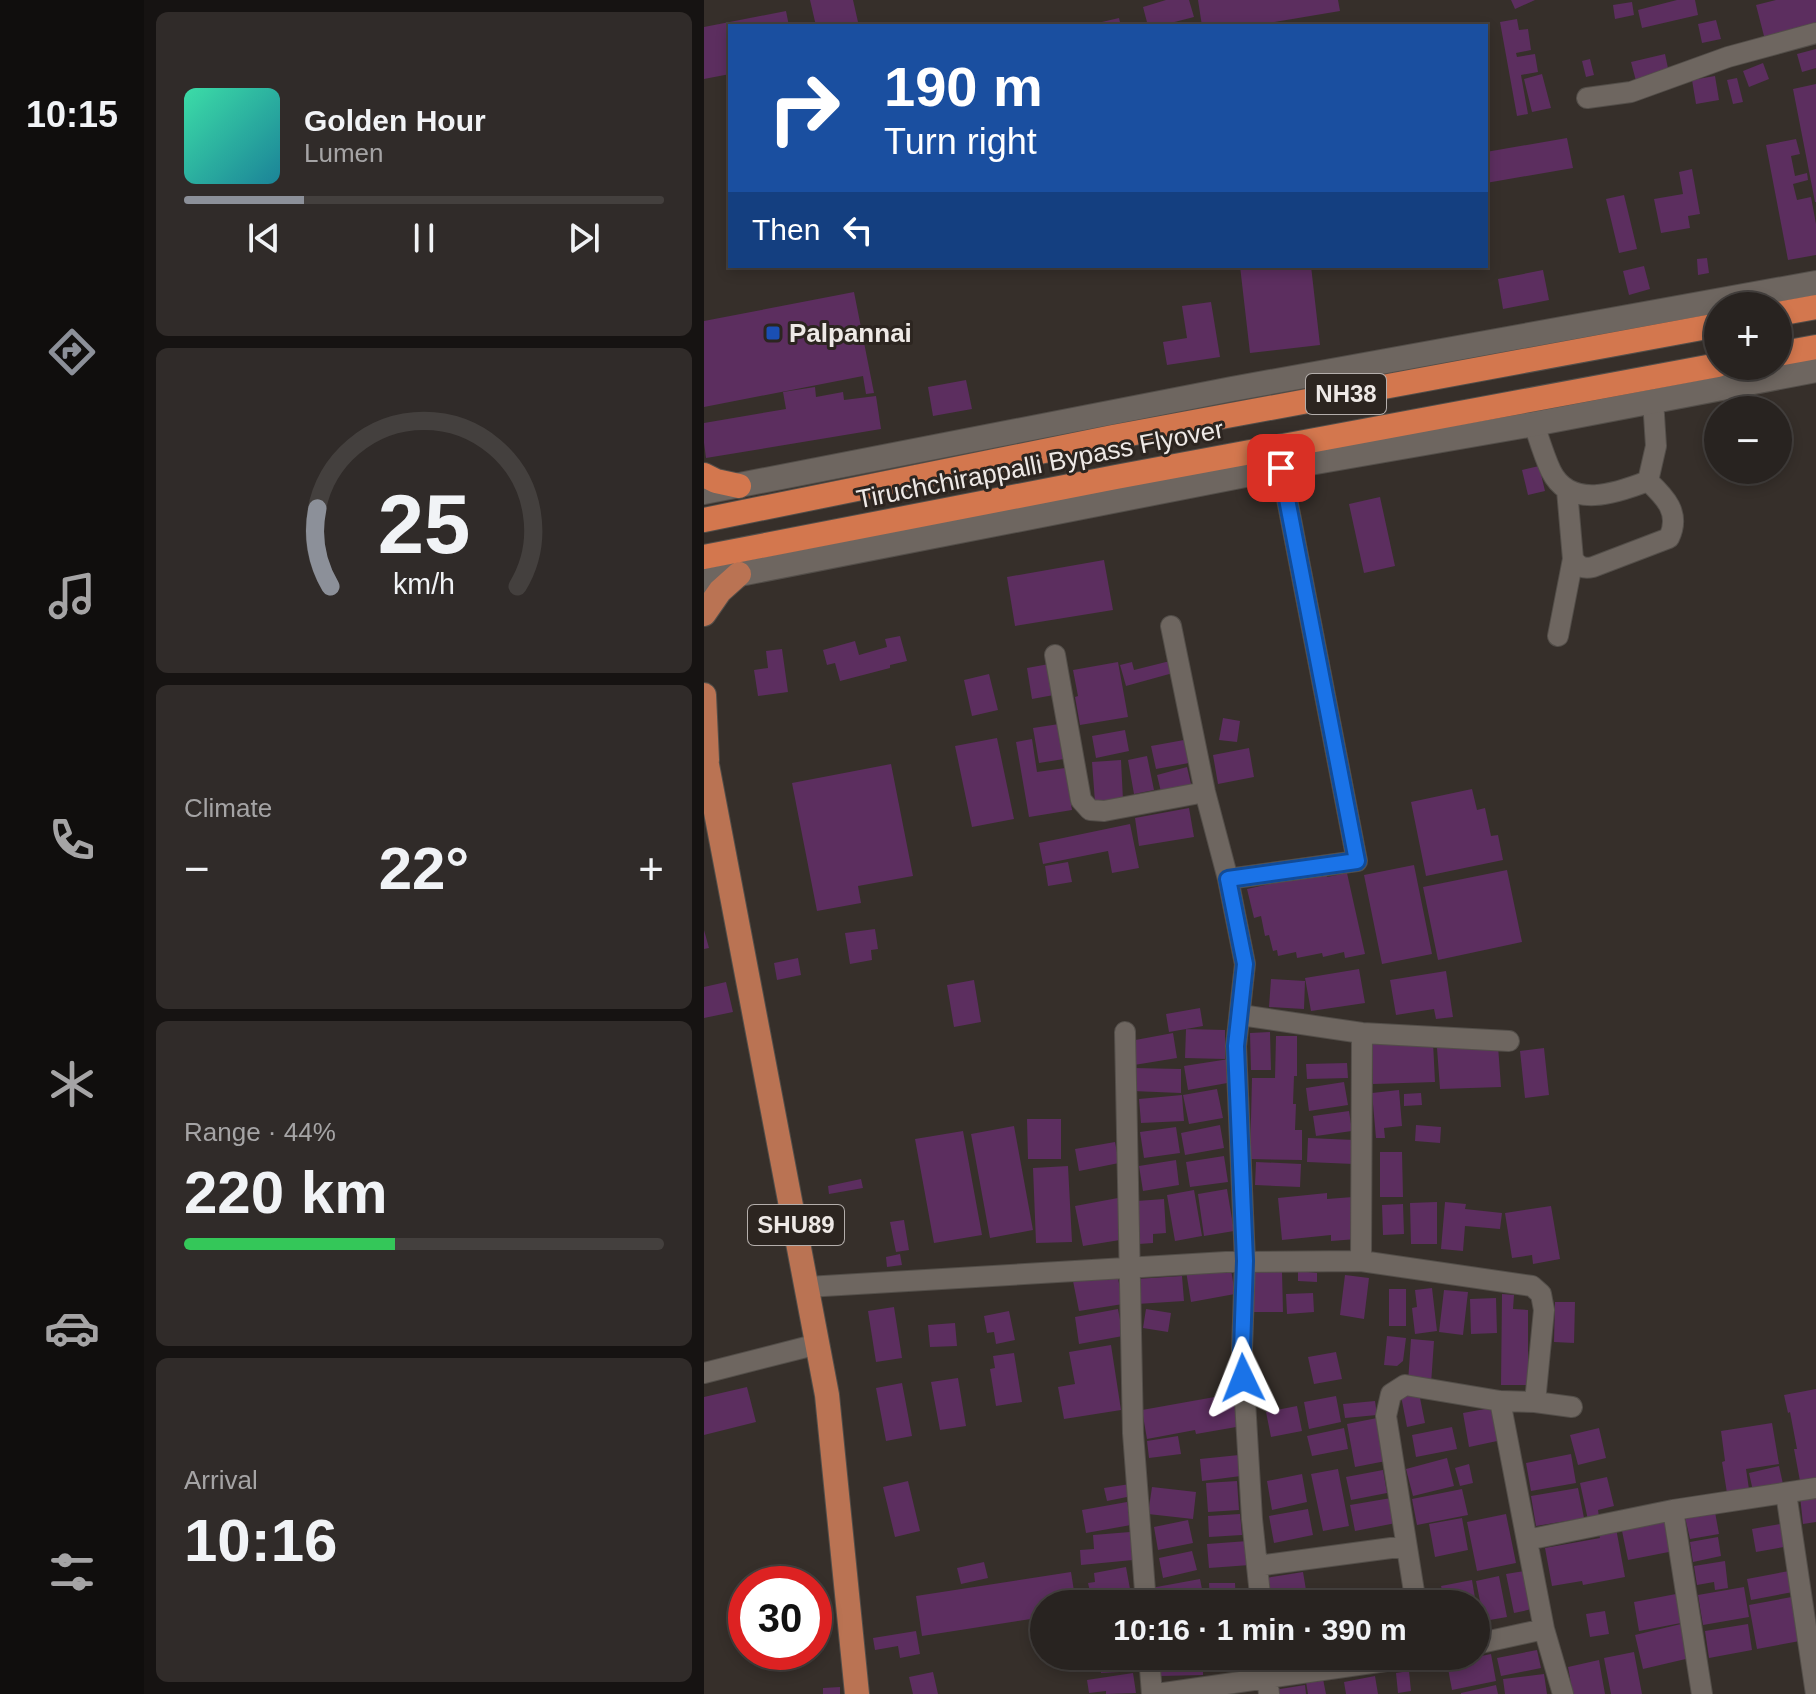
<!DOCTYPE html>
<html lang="en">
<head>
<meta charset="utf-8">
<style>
	body { margin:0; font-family:Helvetica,sans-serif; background:#302b29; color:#f1f3f6; height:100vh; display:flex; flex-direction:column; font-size:30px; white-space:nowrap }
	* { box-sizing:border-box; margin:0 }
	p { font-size:26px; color:#a5a4a5 }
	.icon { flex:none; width:44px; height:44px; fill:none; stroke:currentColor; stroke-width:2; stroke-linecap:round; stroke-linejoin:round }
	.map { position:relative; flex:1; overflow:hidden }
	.details { display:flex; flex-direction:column; gap:12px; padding:12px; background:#161312; width:560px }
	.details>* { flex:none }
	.guide { position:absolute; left:24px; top:24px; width:760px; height:244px; border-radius:0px; box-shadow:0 4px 12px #0003,0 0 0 2px #44403e; background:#1a4fa0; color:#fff; overflow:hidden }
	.buttons { position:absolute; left:1000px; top:292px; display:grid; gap:16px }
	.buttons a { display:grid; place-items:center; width:88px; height:88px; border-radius:50%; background:#282320; box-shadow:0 4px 12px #0003,0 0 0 2px #44403e; font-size:40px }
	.speed { position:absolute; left:24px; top:1566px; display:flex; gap:16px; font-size:40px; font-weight:700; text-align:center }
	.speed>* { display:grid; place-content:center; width:104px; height:104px; border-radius:50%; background:#282320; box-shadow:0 4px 12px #0003,0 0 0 2px #44403e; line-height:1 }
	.speed .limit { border:12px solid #d22; background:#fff; color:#111 }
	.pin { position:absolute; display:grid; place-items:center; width:68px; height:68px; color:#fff; margin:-34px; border-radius:16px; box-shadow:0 4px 12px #0006 }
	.me { position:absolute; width:88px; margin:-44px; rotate:358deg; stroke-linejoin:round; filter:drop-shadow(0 0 6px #0008) }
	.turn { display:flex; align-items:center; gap:28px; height:168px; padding:0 24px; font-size:36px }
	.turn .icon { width:104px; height:104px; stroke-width:2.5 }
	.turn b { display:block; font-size:56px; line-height:68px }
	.then { display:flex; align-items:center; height:76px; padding:0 24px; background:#0003; gap:16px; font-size:30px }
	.big { font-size:60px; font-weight:700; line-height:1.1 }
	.details .tile { flex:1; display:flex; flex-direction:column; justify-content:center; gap:12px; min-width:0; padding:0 28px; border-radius:12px; background:#302b29 }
	.details .dial { align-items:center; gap:0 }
	.dial svg { height:208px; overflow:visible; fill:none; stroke:#44403e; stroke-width:7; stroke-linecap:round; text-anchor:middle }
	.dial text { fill:#f1f3f6; stroke:none }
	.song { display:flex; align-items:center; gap:24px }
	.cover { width:96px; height:96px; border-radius:12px; background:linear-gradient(135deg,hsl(160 70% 55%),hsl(190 70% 35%)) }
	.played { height:8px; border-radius:4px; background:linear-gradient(90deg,#8c9099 25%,#44403e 25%) }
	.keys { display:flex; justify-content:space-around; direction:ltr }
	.heat { display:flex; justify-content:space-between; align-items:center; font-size:44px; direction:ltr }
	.charge { height:12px; border-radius:6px; background:linear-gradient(90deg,#34c759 44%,#44403e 0) }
	.trip { position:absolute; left:326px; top:1590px; width:460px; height:80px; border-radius:40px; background:#282320; box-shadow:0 4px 12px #0003,0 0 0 2px #44403e; font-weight:700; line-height:80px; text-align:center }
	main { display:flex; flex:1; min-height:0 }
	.dock { display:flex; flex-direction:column; width:144px; justify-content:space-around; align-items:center; background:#100e0d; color:#a5a4a5 }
	.dock .icon { width:56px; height:56px }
	.dock .active { color:#8c9099 }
	.dock b { font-size:36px; color:#f1f3f6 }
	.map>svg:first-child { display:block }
	.building { fill:#5c2e5f }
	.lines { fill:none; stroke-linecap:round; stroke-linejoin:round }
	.minor-casing { stroke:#534e49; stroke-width:22 }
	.tertiary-casing { stroke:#534e49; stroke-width:26 }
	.primary-casing { stroke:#534e49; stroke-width:26 }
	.trunk-casing { stroke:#534e49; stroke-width:26 }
	.minor { stroke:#6e6660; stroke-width:20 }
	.tertiary { stroke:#6e6660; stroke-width:24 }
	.primary { stroke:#ba7353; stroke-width:24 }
	.trunk { stroke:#d3774e; stroke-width:24 }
	.route-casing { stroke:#114b97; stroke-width:20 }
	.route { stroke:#1a73e8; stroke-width:14 }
	.transit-dot { fill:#1a4fb4; stroke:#2c2520; stroke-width:3 }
	.labels { text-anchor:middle; stroke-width:6; stroke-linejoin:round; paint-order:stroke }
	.shield { fill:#2c2520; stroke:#b4aeab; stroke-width:2 }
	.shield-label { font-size:24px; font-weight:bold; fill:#eee9e6 }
	.poi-label { font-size:26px; font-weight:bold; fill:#eee9e6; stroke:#2c2520; text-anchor:start }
	.street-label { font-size:26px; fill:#eee9e6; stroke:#2c2520 }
</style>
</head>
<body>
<main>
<nav class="dock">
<b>10:15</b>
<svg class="icon active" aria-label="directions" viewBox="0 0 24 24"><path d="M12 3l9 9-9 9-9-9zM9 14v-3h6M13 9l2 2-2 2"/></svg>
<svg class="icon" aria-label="music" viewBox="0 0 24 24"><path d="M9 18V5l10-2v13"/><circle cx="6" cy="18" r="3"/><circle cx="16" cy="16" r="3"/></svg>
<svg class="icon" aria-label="phone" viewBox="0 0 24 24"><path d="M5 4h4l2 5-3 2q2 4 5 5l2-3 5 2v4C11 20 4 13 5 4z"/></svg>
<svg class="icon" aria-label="climate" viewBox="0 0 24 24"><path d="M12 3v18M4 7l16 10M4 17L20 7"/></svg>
<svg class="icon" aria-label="car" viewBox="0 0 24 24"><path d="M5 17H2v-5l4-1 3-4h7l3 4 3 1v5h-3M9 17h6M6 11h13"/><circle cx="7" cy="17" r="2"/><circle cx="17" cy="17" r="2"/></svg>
<svg class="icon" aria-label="filters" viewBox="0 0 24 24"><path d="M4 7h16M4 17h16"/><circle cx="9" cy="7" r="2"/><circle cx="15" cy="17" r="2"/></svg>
</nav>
<section class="details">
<div class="tile">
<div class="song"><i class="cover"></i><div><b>Golden Hour</b><p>Lumen</p></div></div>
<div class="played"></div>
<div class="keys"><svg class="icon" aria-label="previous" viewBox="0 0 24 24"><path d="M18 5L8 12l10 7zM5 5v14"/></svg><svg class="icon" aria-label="pause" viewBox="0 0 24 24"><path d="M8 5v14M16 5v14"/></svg><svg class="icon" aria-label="next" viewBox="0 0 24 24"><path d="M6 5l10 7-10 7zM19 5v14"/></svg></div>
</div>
<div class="tile dial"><svg viewBox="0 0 100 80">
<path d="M14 69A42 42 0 1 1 86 69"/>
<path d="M14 69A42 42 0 0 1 9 39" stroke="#8c9099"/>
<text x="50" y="56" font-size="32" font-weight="700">25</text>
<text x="50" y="72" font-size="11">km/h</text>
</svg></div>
<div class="tile"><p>Climate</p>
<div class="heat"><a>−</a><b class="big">22°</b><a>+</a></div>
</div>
<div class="tile"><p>Range · 44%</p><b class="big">220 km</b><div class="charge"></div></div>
<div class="tile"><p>Arrival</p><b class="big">10:16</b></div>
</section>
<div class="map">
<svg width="1112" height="1694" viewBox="0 0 1112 1694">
	<rect width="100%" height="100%" fill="#362f2a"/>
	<path class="building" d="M106,0H149L154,22L135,26H112Z
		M462,0H485L490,17L455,26H444L439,7Z
		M494,0H634L636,11L547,26H498Z
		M807,0H831L811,9Z
		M973,0H991L994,15L938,28L934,10Z
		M1072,0H1112V28L1061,40L1052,5Z
		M928,2L930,15L911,19L909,5Z
		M82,11L85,26H26V74L0,79V27Z
		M415,18L417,26H385V25Z
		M813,19L815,30L824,29L827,50L812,53L813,57L831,54L834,72L817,75L824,114L813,116L796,22Z
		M1012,20L1017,39L998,43L994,24Z
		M1112,49V68L1098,72L1093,54Z
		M961,54L965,73L932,81L927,62Z
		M886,59L890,75L882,77L878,61Z
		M1059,63L1065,79L1045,87L1039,71Z
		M838,74L847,108L828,112L820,79Z
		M1011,76L1015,100L992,104L988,80Z
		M1033,78L1039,102L1029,104L1023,80Z
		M1112,84V202H1111L1089,89Z
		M863,138L869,168L782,183V152Z
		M1092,139L1096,154L1087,156L1091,176L1103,173L1104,180L1089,184L1093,200L1107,197L1112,224V255L1084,260L1062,145Z
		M988,169L996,214L984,216L986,228L957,233L950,199L979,194L975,172Z
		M920,195L933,249L915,253L902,199Z
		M1003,258L1005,273L994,275L993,259Z
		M536,266H607L616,345L546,353Z
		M940,266L946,289L925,295L919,271Z
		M839,270L845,300L799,309L794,279Z
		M150,292L170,393L162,394L159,376L0,407V321Z
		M507,302L516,357L463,365L459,342L483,338L478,306Z
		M262,380L268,409L229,416L224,387Z
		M111,387L112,397L139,392L140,400L172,396L177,429L2,458L0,443V423L82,409L79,392Z
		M835,466L841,491L824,495L818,470Z
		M676,497L691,566L660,573L645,504Z
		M400,560L409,610L311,626L303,577Z
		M196,636L203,661L186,665V668L136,681L131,663L123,665L119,650L151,641L155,655L183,647L181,639Z
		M78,649L84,692L54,696L50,670L64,668L62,651Z
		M466,661L469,673L422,686L416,665L428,662L430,670Z
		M414,662L424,717L376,725L371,697L374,696L369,670Z
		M345,664L350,695L328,699L323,668Z
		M285,674L294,710L268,716L260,680Z
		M519,718L536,721L533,742L515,740Z
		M355,724L360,759L335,763L329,728Z
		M421,730L425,751L392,758L388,736Z
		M293,738L310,819L268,827L251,746Z
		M328,739L333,772L361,768L368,810L325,817L312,742Z
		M480,740L485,763L452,769L447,746Z
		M545,748L550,777L514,784L509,755Z
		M443,756L450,790L430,794L424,760Z
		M417,760L419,800L391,802L388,762Z
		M187,764L209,876L154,886L157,903L113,911L88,783Z
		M483,767L487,784L457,792L453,775Z
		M768,789L773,810L781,808L787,836L794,835L799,860L722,876L707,802Z
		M485,808L490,837L435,846L431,818Z
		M426,824L435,868L408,873L404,851L339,864L335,843Z
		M364,862L368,882L344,886L341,866Z
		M710,865L728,954L678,964L660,875Z
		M803,870L818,942L734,960L719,887Z
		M622,872L623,877L643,873L661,954L641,958L640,952L619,957L618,953L593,958L592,952L574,956L573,950L569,951L565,935L561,936L557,916L550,918L543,889Z
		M171,929L174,949L167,950L168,960L146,964L141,933Z
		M0,930L5,948L0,949Z
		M94,958L97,975L73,980L70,963Z
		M655,969L661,1003L607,1011L601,978Z
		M742,971L749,1017L732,1019L730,1009L692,1015L686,980Z
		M567,979L601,981L600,1009L565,1007Z
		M270,980L277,1022L250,1027L243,985Z
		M22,982L29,1012L0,1018V987Z
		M496,1008L499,1026L465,1032L462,1014Z
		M482,1029L521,1030V1059L481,1058Z
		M566,1032L567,1070H547L546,1033Z
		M469,1033L473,1058L430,1065L426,1041Z
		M572,1036H593V1076H590L589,1104H592L591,1130H598V1160L546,1159L548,1078H571Z
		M729,1042L731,1082L669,1084L668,1044Z
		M762,1046H794L797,1087L736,1089L733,1048Z
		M840,1048L845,1095L821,1098L816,1051Z
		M525,1059L529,1082L484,1090L480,1066Z
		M643,1063L644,1078L603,1079L602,1064Z
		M429,1068L477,1069V1093L428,1091Z
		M640,1082L644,1105L605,1111L602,1088Z
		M513,1089L519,1118L485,1124L479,1095Z
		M695,1090L698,1126L680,1128L681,1138H672L668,1093Z
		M717,1093L718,1105L700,1106V1094Z
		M478,1095L480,1121L437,1123L435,1099Z
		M645,1111L648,1131L612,1136L609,1116Z
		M323,1119H357V1159H324Z
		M516,1125L520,1148L481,1155L477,1133Z
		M712,1125L737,1127L736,1143L711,1141Z
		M310,1126L329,1230L286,1238L267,1134Z
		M472,1127L476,1153L440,1158L436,1132Z
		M259,1131L278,1235L230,1243L211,1139Z
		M604,1138L651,1140L650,1164L603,1162Z
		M411,1142L415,1163L375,1171L371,1149Z
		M676,1152H698L699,1197H676Z
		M520,1156L524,1182L486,1187L482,1162Z
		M472,1160L475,1185L439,1191L435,1166Z
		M552,1162L597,1164L596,1187L551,1185Z
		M364,1166L368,1242L332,1243L329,1168Z
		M157,1179L159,1188L125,1194L124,1186Z
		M523,1189L530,1231L500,1236L494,1194Z
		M490,1190L498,1236L471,1241L463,1195Z
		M623,1193V1199L649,1197L653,1239L627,1241V1235L578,1240L574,1198Z
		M414,1198L422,1239L379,1246L371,1206Z
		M460,1199L462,1233L449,1234V1243L435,1244L433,1201Z
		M733,1202V1244H707L706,1203Z
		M741,1202L762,1204L761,1209L798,1213L796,1229L761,1226L759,1251L737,1249Z
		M699,1204L700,1234L679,1235L678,1205Z
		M847,1206L856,1259L829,1264L828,1255L808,1258L801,1213Z
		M200,1220L205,1250L192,1252L186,1222Z
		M196,1254L198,1265L183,1267L182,1257Z
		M526,1263L531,1294L487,1302L482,1271Z
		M594,1271L613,1273V1282L594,1281Z
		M548,1272H578L579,1312H549Z
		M413,1273L419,1304L375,1311L369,1281Z
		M641,1275L665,1278L660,1319L636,1315Z
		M478,1276L480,1301L433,1304L432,1279Z
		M728,1288L733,1331L711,1334L708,1308L713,1307L711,1290Z
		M685,1289H702V1326H685Z
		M740,1290L764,1292L759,1335L735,1332Z
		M609,1293L610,1312L583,1314L582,1294Z
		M798,1294L810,1295L809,1309L824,1310V1385H797Z
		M792,1298L793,1333L767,1334L766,1299Z
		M851,1302H871L870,1343L850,1342Z
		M190,1307L198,1358L172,1362L164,1311Z
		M414,1309L419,1336L375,1344L371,1317Z
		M442,1309L467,1313L464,1332L439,1328Z
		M305,1311L311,1340L292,1344L290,1332L283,1333L280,1316Z
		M251,1323L253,1346L226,1347L224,1325Z
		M683,1336L702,1338L699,1361L693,1366L680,1365Z
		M707,1339L730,1341L727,1384L704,1382Z
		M407,1345L417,1410L360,1419L354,1387L371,1384L365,1352Z
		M632,1352L638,1379L610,1384L604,1357Z
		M310,1353L318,1402L292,1406L286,1369L291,1368L289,1356Z
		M254,1378L262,1426L236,1430L227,1382Z
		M198,1383L208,1436L182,1441L172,1388Z
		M43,1387L52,1422L0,1435V1397Z
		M1112,1389V1478L1096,1481L1090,1449H1093L1086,1412L1084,1413L1080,1395Z
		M533,1393L538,1426L492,1434L491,1430L443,1439L438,1410Z
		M715,1393L721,1423L703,1427L697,1396Z
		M632,1396L637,1422L605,1429L600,1402Z
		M671,1401L673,1415L641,1418L639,1404Z
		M593,1406L598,1431L567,1437L562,1412Z
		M792,1407L798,1440L765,1447L759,1413Z
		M673,1418L682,1461L651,1467L643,1424Z
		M1068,1423L1075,1464L1042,1469L1045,1489L1023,1493L1018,1462L1021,1461L1017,1431Z
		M748,1427L753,1449L712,1457L708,1435Z
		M640,1428L644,1449L608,1456L603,1436Z
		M895,1428L902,1458L874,1465L866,1435Z
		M474,1436L477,1454L445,1458L443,1441Z
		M867,1454L872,1483L827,1491L822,1463Z
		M535,1455L537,1476L498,1481L496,1459Z
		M743,1458L750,1486L709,1496L702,1469Z
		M765,1464L769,1483L756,1486L751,1468Z
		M1075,1466L1079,1484L1049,1491L1045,1473Z
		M634,1469L645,1526L619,1531L607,1474Z
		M679,1470L683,1493L647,1500L642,1477Z
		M598,1474L603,1502L568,1510L563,1481Z
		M903,1477L910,1506L894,1510L895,1517L884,1520L876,1483Z
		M204,1481L216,1531L191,1537L179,1487Z
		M533,1481L535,1510L504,1512L502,1483Z
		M426,1484L428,1496L403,1501L400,1488Z
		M448,1487L492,1492L489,1519L444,1514Z
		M874,1488L880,1518L832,1526L827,1496Z
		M758,1489L764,1515L713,1525L708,1499Z
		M1112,1495V1522L1099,1524L1096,1496Z
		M687,1498L692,1523L651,1531L646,1505Z
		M423,1502L427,1525L382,1533L378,1510Z
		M604,1509L609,1535L570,1543L565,1516Z
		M1011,1512L1015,1534L986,1539L981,1517Z
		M536,1514L538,1535L505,1537L504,1516Z
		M802,1514L812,1563L773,1571L763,1522Z
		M968,1516L975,1550L924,1560L917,1526Z
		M758,1518L764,1550L731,1557L725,1524Z
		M484,1520L489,1543L454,1550L450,1527Z
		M1082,1523L1086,1546L1052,1552L1048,1529Z
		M912,1528L921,1577L879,1585L878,1581L848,1586L841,1548L896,1538L894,1531Z
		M426,1532L429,1560L377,1565L376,1550L390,1549L389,1535Z
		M1014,1537L1017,1556L989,1562L986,1542Z
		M544,1541L546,1565L505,1568L503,1544Z
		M488,1551L493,1570L459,1578L455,1558Z
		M1021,1561L1024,1588L1011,1590L1010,1582L993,1585L990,1566Z
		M280,1562L284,1578L257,1584L253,1568Z
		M422,1567L426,1589L387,1596L384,1583L391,1582L390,1573Z
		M826,1570L833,1608L810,1613L802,1574Z
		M1085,1571L1089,1592L1047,1600L1043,1579Z
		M367,1572L372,1604H340V1617L218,1636L212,1596Z
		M599,1572L603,1596L566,1602L562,1578Z
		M795,1576L803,1617L780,1621L772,1581Z
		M496,1579L501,1604H450L447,1588Z
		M768,1580L772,1604H741L737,1586Z
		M505,1583H531L532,1604H506Z
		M1040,1587L1045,1617L999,1625L994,1595Z
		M972,1594L977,1623L935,1631L930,1602Z
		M428,1596L430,1604H389L388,1602Z
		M1093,1596L1101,1640L1053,1649L1045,1605Z
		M901,1611L905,1634L886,1637L882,1614Z
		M977,1624L986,1658L939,1669L931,1635Z
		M1044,1624L1048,1650L1005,1658L1001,1631Z
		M115,1630L120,1650L110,1653V1631Z
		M212,1631L216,1654L196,1658L194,1646L171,1650L169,1638Z
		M833,1650L837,1668L797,1676L793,1658Z
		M51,1652H108V1653L54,1666Z
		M930,1652L938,1694H907L900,1658Z
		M787,1654L792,1681L748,1690L743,1663Z
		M396,1656H434V1671L397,1673Z
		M455,1656H499V1675L456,1676Z
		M504,1656H528L530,1668L507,1672Z
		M569,1656H623V1660L570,1666Z
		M895,1660L901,1694H869L864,1667Z
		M705,1671L707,1691L694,1693L692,1673Z
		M229,1672L234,1694H209L205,1677Z
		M429,1673L432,1693L402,1694V1691L385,1693L383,1680Z
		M840,1674L843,1694H801L799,1679Z
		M671,1676L674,1694H642L640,1682Z
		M619,1679L622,1694H604L602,1682Z
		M601,1685L602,1694H571L570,1690Z
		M792,1685L794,1694H757V1693Z
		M136,1687V1694H119V1688Z"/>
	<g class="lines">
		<g class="minor-casing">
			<path id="minor" d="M883,98L927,92L1024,57L1112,33
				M830,424C835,439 840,456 847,471C866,510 913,493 944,481L952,446L949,400
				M863,490L869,559
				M467,626L501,792L524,879L541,964L532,1046L541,1261L538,1350L548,1519L557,1604
				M854,636L869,559C875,567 879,569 889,567L965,538C977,513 961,497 944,481
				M351,655L377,800L386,810L400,811L501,792
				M524,879L653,861L577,468
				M537,1015L658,1033L805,1041
				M421,1032L429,1433L442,1604
				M657,1261L658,1033
				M103,1287L522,1262L657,1261L828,1286L837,1294L840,1310L831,1402L868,1407
				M0,1373L114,1344
				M831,1402L796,1401L840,1629L859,1694
				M1082,1493L1112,1694
				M969,1510L998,1694
				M823,1540L969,1510L1112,1488
				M553,1566L702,1546
				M712,1604L682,1416L687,1394L701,1385L796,1401
				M772,1644L840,1629
				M445,1656L448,1694
				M561,1656L565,1694
				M453,1694L717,1656"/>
		</g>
		<g class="tertiary-casing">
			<path id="tertiary" d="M0,492L528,389L1112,283
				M0,581L577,468L830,424L1112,370"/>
		</g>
		<g class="primary-casing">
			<path id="primary" d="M0,614L16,591L35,574
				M0,695L3,760
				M0,749L123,1395L153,1694"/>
		</g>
		<g class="trunk-casing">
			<path id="trunk" d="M1074,314L1112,307
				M1074,354L1112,347
				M0,475L12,481L35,486
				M0,520L409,437L1014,325
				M0,557L412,477L1014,365"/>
		</g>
		<use href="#minor" class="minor"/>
		<use href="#tertiary" class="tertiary"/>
		<use href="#primary" class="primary"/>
		<use href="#trunk" class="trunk"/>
	</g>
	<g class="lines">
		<g class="route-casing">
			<path id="route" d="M539,1378L538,1350L541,1261L532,1046L541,964L524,879L653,861L577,468"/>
		</g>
		<use href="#route" class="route"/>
	</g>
	<rect class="transit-dot" x="61" y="325" width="16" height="16" rx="4"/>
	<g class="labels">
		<g class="shield">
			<rect x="602" y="374" width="80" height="40" rx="6"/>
			<rect x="44" y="1205" width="96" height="40" rx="6"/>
		</g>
		<g class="shield-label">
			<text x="642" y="402">NH38</text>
			<text x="92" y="1233">SHU89</text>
		</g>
		<g class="poi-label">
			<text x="85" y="342">Palpannai</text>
		</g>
		<g class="street-label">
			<text transform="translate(336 464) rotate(-11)" y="9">Tiruchchirappalli Bypass Flyover</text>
		</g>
	</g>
</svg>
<div class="buttons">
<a>+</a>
<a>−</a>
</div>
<div class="speed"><div class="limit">30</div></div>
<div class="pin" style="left:577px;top:468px;background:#d93025"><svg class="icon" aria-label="arrive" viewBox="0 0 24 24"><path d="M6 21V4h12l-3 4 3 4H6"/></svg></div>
<svg class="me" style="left:539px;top:1378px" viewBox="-20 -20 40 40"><path d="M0-17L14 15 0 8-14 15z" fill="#1a73e8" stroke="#fff" stroke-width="4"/></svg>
<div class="trip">10:16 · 1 min · 390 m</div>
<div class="guide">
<div class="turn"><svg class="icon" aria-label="right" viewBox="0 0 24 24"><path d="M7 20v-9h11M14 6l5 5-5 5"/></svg><div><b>190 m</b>Turn right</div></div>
<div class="then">Then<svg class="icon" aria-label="left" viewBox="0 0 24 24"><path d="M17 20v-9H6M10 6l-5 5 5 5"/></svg></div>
</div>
</div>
</main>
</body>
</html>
